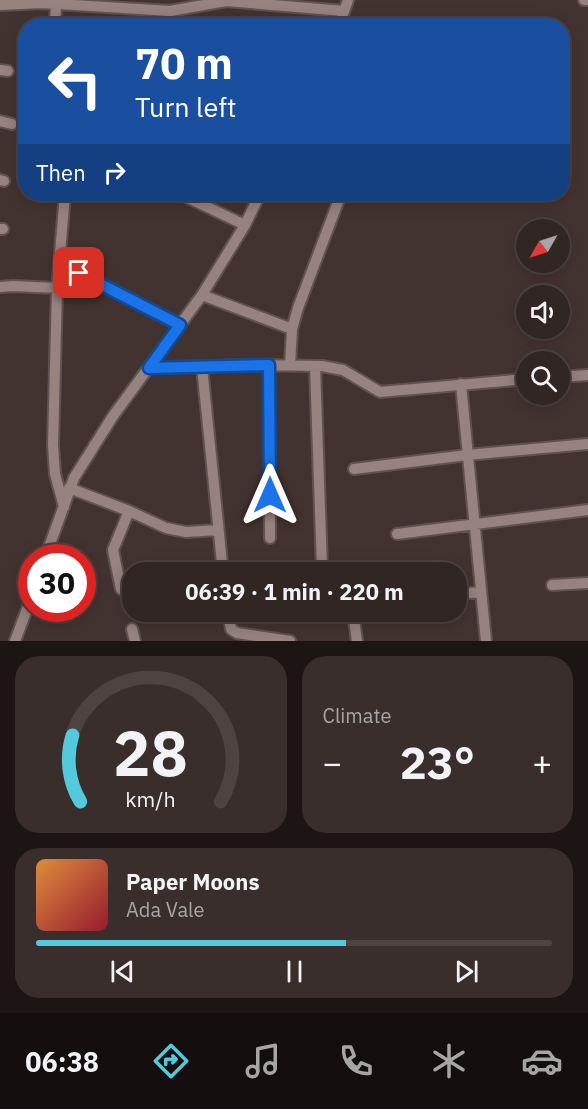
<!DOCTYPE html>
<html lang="en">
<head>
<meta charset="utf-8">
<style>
	body { margin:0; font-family:"IBM Plex Sans",sans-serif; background:#3a2e2c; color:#f1f3f6; height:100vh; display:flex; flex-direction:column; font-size:22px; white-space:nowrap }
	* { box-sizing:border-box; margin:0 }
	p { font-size:20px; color:#a8a5a6 }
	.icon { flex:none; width:33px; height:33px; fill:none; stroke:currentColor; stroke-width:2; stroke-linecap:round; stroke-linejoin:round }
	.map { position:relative; height:641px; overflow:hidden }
	.panel { display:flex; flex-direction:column; gap:15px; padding:15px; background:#1c1514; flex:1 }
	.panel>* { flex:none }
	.top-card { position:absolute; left:18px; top:18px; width:552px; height:183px; border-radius:24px; box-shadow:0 3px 15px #0003,0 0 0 2px #4d4341; background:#1a4fa0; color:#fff; overflow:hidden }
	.needle { width:39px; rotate:231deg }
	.fabs { position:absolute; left:516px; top:219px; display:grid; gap:12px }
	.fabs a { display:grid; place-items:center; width:54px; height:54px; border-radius:50%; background:#322624; box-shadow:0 3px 15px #0003,0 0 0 2px #4d4341; font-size:30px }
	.speed { position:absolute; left:18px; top:544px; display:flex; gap:12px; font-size:30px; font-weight:700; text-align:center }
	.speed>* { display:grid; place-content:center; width:78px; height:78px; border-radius:50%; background:#322624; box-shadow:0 3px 15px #0003,0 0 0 2px #4d4341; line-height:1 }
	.speed .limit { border:9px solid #d22; background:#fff; color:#111 }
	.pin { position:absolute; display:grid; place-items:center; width:51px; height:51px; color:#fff; margin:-26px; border-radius:12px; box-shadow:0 3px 9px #0006 }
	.me { position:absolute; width:66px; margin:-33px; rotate:0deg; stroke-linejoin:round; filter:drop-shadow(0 0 4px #0008) }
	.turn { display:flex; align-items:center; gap:21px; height:126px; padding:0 18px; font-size:27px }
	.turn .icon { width:78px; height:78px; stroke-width:2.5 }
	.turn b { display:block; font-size:42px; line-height:51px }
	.then { display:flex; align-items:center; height:57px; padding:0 18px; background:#0003; gap:12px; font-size:22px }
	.big { font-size:45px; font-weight:700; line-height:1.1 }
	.panel .card { flex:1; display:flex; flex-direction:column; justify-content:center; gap:9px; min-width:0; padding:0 21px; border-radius:24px; background:#3a2e2c }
	.panel .dial { align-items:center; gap:0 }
	.dial svg { height:156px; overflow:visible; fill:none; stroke:#4d4341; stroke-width:7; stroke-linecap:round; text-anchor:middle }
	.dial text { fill:#f1f3f6; stroke:none }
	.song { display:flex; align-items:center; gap:18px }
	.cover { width:72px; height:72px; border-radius:9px; background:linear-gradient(135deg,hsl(30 70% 55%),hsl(350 70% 35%)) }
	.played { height:6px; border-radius:3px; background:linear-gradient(90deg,#53cadc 60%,#4d4341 60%) }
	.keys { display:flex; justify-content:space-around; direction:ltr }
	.heat { display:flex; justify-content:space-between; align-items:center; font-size:33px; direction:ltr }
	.panel .tiles { flex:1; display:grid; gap:15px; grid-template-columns:1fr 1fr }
	.card:last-child { grid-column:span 2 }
	.trip { position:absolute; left:122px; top:562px; width:345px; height:60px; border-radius:24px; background:#322624; box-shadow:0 3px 15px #0003,0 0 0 2px #4d4341; font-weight:700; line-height:60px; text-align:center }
	.menu { display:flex; height:96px; justify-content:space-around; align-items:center; background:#140f0e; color:#a8a5a6 }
	.menu .icon { width:42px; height:42px }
	.menu .active { color:#53cadc }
	.menu b { font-size:27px; color:#f1f3f6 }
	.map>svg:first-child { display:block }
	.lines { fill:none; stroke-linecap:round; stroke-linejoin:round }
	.minor-casing { stroke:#605250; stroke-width:14 }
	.minor { stroke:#96827f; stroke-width:10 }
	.route-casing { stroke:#114b97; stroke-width:15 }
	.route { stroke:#1a73e8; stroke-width:10 }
</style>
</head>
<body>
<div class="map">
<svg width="588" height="641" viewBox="0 0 588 641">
	<rect width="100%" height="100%" fill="#433330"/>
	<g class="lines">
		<g class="minor-casing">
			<path id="minor" d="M584,0H588
				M0,5L42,3L170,11L226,1L344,11
				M55,26L56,4
				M339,26L348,0
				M0,70L8,71
				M0,121L12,124
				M0,180L4,181
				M180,194L245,225
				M0,229H3
				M59,262L180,325
				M0,287L13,286L57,288
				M202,295L292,329
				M269,365L270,538
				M290,365L292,329L298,308L341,194
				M315,366L322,568
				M202,367L223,573
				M149,368L249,365L322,366L343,370L380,392L526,379
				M560,377L588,375
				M461,384L486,641
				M354,469L467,455L588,444
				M69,488L129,511L166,528L186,532L218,530
				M64,507L55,474L53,445L57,288L65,194
				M397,534L588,510
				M45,558L74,478L113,416L202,295L245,225L260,194
				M552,585L588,583
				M121,589L113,550L129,511
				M456,594L481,592
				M228,612L231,629L237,633L290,641
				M353,612L357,641
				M132,629L135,641
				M15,641L32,596"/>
		</g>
		<use href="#minor" class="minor"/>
	</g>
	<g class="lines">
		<g class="route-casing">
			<path id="route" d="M79,273L180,325L149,368L269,365L270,495"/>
		</g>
		<use href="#route" class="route"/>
	</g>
</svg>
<div class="fabs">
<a><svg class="needle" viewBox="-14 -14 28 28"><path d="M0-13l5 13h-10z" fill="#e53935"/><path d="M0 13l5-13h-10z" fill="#a8a5a6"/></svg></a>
<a><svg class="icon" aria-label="sound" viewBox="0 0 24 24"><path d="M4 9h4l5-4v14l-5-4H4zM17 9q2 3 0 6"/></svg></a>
<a><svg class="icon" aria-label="search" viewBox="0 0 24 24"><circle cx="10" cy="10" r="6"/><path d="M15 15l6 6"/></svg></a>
</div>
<div class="speed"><div class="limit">30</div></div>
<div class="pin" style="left:79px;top:273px;background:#d93025"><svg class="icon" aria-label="arrive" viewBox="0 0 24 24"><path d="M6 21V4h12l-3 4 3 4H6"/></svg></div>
<svg class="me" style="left:270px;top:495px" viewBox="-20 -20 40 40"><path d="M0-17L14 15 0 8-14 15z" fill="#1a73e8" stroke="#fff" stroke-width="4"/></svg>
<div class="trip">06:39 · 1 min · 220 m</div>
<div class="top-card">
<div class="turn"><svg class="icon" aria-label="left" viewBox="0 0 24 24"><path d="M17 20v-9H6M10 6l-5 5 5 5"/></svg><div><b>70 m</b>Turn left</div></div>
<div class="then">Then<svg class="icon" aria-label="right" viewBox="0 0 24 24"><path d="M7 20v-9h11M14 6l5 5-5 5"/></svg></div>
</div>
</div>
<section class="panel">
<div class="tiles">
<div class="card dial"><svg viewBox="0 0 100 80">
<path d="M14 69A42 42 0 1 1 86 69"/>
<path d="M14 69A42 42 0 0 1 10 35" stroke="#53cadc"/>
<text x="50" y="56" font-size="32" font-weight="700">28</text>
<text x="50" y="72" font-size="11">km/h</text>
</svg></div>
<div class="card"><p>Climate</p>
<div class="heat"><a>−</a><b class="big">23°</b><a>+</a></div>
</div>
<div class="card">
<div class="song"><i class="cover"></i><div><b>Paper Moons</b><p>Ada Vale</p></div></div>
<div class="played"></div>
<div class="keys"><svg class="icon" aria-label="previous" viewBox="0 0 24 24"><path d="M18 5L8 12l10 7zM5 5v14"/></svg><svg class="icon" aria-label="pause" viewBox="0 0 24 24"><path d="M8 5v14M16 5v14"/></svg><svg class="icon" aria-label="next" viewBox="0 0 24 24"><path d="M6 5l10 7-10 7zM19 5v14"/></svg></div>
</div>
</div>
</section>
<nav class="menu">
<b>06:38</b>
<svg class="icon active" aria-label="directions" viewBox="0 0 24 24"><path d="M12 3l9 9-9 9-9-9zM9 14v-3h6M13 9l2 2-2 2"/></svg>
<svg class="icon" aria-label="music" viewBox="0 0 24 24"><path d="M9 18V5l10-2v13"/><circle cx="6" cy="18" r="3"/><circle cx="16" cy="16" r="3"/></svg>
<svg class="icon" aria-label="phone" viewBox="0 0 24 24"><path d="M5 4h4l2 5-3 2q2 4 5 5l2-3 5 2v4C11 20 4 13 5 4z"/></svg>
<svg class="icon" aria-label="climate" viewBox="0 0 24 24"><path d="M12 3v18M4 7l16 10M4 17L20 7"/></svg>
<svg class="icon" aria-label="car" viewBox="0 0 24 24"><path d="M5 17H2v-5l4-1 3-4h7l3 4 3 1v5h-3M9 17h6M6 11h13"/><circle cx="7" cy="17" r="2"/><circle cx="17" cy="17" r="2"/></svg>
</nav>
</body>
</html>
